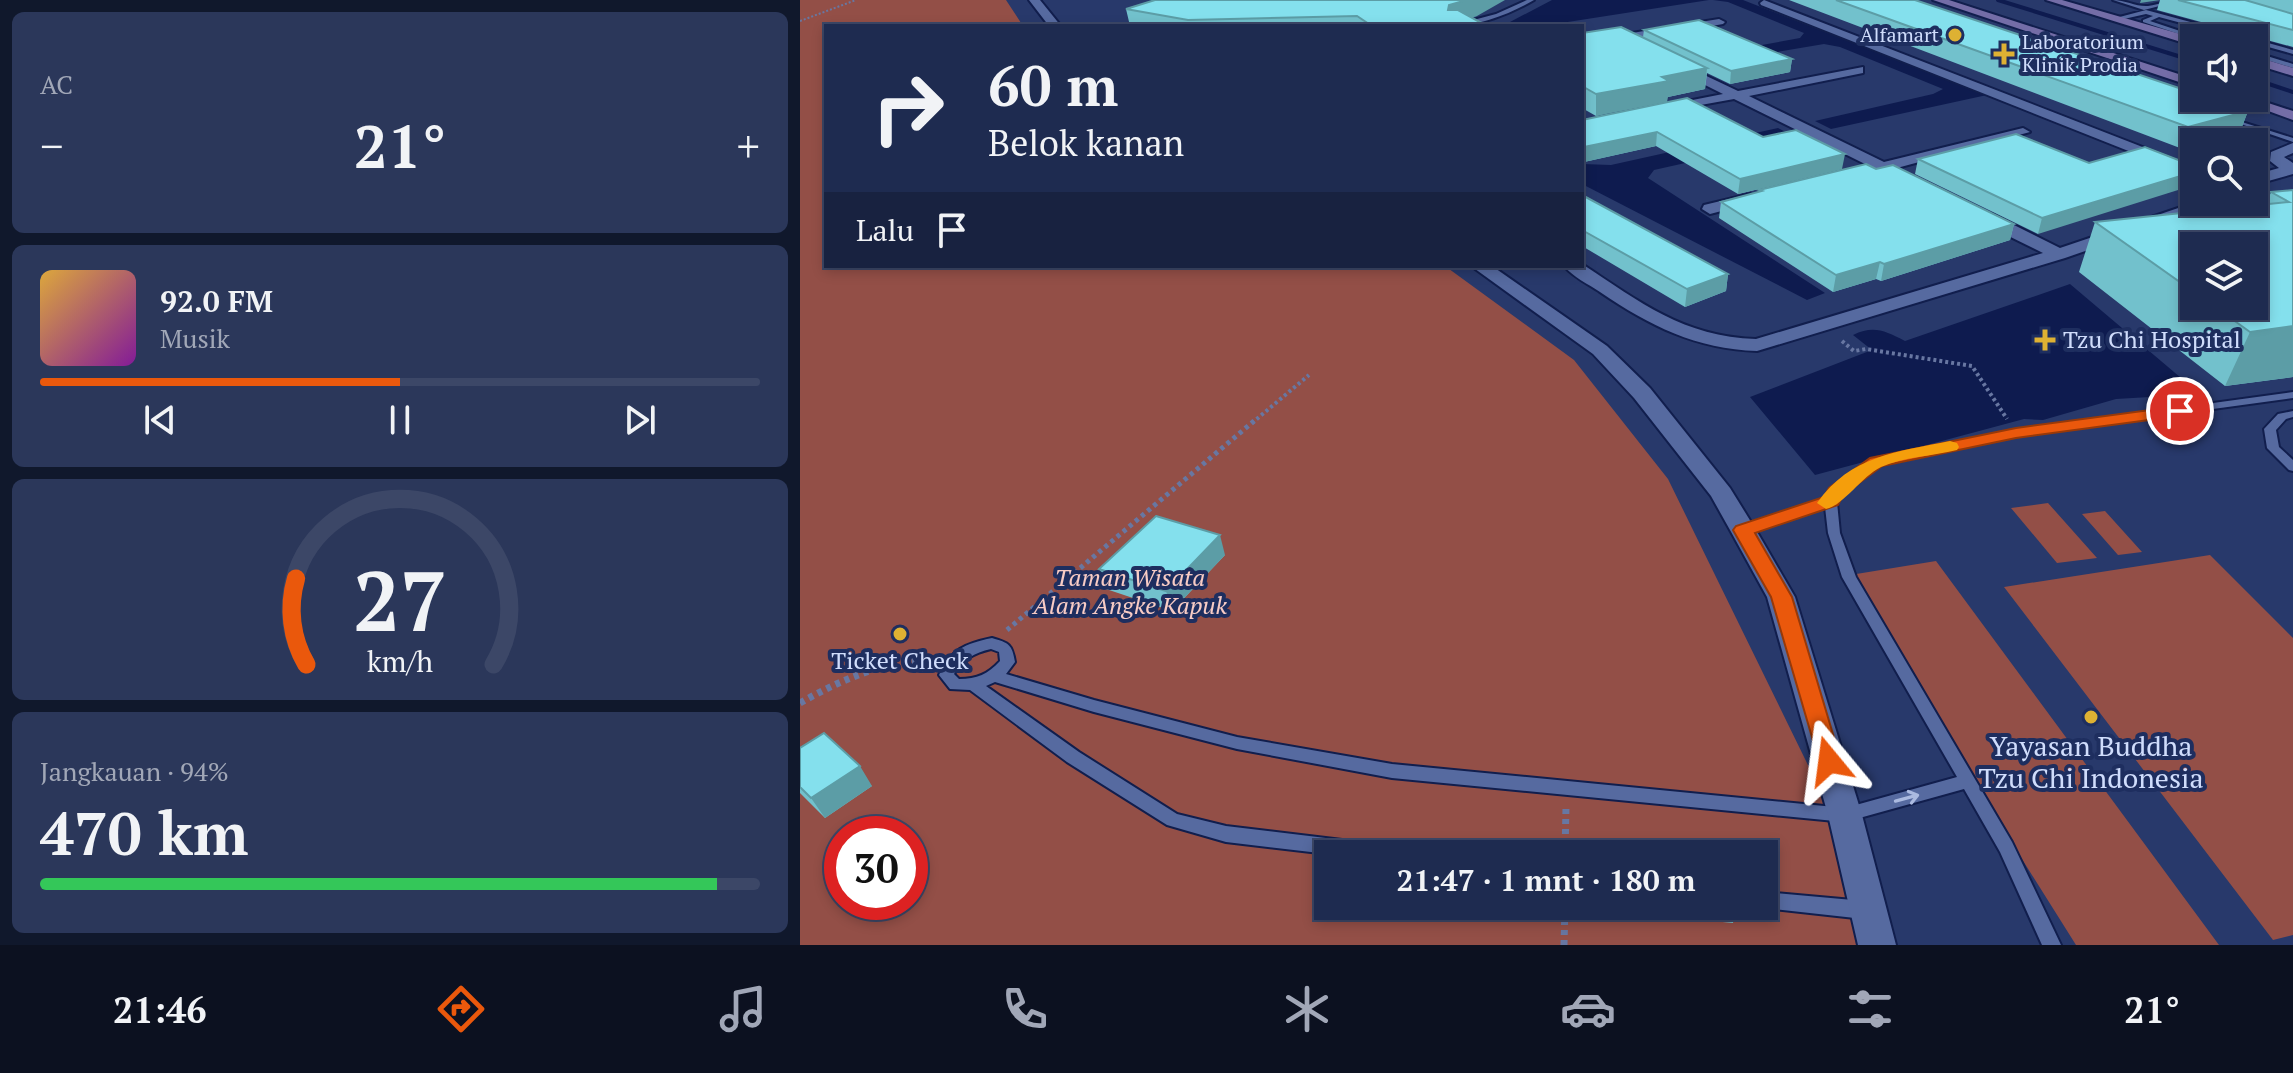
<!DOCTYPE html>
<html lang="id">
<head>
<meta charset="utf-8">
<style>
	body { margin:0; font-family:"PT Serif",serif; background:#2b375a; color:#f1f3f6; height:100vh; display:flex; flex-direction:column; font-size:30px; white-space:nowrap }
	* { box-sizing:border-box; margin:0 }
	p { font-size:26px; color:#a1a7b7 }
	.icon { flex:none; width:44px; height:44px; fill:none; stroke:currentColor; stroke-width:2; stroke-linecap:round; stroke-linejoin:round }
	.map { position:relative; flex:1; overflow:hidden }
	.sheet { display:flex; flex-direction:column; gap:12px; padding:12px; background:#10182c; width:800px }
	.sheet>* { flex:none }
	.top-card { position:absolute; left:24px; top:24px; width:760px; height:244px; border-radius:0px; box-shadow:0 4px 12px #0003,0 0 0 2px #3c4767; background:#1e2b50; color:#f1f3f6; overflow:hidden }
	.controls { position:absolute; left:1380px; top:24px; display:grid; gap:16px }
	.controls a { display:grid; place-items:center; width:88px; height:88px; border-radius:0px; background:#1e2b50; box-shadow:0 4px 12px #0003,0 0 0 2px #3c4767; font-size:40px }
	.speed { position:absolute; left:24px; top:816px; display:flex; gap:16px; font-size:40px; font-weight:700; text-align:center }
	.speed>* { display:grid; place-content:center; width:104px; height:104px; border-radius:50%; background:#1e2b50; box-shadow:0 4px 12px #0003,0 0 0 2px #3c4767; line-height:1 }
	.speed .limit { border:12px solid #d22; background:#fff; color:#111 }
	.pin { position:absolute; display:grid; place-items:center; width:68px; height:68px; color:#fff; margin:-34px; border:4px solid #fff; border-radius:50%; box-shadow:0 2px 8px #0007 }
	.me { position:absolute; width:88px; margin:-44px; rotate:344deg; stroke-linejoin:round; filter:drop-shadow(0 0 6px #0008) }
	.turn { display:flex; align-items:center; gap:28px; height:168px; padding:0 32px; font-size:36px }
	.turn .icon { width:104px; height:104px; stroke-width:2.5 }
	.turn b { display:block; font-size:56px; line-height:68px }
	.then { display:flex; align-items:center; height:76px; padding:0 32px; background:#0003; gap:16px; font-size:30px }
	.big { font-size:60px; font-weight:600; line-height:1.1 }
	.sheet .tile { flex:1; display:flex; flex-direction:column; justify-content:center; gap:12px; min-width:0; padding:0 28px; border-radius:12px; background:#2b375a }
	.sheet .dial { align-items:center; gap:0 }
	.dial svg { height:208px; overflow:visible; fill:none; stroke:#3c4767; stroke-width:7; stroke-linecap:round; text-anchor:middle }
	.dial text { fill:#f1f3f6; stroke:none }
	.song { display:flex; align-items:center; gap:24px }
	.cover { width:96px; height:96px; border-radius:12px; background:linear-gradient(135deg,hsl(40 70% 55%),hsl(290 70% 35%)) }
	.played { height:8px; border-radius:4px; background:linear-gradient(90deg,#ea580c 50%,#3c4767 50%) }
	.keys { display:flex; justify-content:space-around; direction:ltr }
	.heat { display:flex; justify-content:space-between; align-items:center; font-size:44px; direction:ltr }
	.charge { height:12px; border-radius:6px; background:linear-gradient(90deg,#34c759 94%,#3c4767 0) }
	.trip { position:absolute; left:514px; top:840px; width:464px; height:80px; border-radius:0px; background:#1e2b50; box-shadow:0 4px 12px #0003,0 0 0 2px #3c4767; font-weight:600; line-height:80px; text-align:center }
	.tabs { display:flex; height:128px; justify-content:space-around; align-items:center; background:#0c1120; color:#a1a7b7 }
	.tabs .icon { width:56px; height:56px }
	.tabs .selected { color:#ea580c }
	.tabs b { font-size:36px; color:#f1f3f6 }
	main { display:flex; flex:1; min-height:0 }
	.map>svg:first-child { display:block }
	.green { fill:#934f47; fill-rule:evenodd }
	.water { fill:#0e1b4f }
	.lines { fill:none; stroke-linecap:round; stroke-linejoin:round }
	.stream { stroke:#0e1b4f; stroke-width:4 }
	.lane-casing { stroke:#111e4d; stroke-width:4 }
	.street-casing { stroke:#111e4d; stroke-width:4 }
	.secondary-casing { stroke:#111e4d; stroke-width:4 }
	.path-far3 { stroke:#6877a2; stroke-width:2; stroke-dasharray:2 2; stroke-linecap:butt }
	.path-far2 { stroke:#6877a2; stroke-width:4; stroke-dasharray:3 3; stroke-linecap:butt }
	.path-far1 { stroke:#6877a2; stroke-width:5; stroke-dasharray:4 4; stroke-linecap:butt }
	.path { stroke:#6877a2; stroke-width:7; stroke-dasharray:5 5; stroke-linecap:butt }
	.lane { fill:#566aa0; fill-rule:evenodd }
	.street { fill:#566aa0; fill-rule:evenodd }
	.secondary { fill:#746da7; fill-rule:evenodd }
	.wall { fill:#72c1cc; fill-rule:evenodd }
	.shaded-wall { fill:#5c9da6 }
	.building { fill:#84e0ed; stroke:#5c9da6; stroke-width:2 }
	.oneway { stroke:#abbae0 }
	.route { fill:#ea580c; stroke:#983908; stroke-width:2 }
	.slow { fill:#f59e0b }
	.poi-dot { fill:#deb133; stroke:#1e2e5f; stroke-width:3 }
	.labels { text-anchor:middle; stroke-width:8; stroke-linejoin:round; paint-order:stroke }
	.far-poi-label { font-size:20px; fill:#d0ddfc; stroke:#1e2e5f; text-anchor:end }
	.poi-label { font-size:24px; fill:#d0ddfc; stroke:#1e2e5f; text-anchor:start }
	.park-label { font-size:24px; font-style:italic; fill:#f8ccc5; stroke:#1e2e5f }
	.near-poi-label { font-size:28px; fill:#d0ddfc; stroke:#1e2e5f }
</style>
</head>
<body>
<main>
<section class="sheet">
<div class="tile"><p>AC</p>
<div class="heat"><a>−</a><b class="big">21°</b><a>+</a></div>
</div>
<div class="tile">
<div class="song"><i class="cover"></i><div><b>92.0 FM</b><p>Musik</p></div></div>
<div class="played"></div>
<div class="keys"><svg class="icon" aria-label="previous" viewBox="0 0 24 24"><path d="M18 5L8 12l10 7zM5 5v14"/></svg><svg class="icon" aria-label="pause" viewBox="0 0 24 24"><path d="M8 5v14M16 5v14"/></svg><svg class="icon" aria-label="next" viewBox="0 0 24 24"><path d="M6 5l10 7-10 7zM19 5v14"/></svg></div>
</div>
<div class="tile dial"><svg viewBox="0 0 100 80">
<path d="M14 69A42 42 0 1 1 86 69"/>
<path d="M14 69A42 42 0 0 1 10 36" stroke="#ea580c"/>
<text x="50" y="56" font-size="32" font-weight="700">27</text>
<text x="50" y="72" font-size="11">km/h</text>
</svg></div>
<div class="tile"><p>Jangkauan · 94%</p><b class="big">470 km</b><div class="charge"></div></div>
</section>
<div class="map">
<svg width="1493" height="945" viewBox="0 0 1493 945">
	<rect width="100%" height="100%" fill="#28396b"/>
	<path class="green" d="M0,0H206L223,26H26V266H645L774,360L868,479L1052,855L1066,945H0ZM42,834H110V902H42ZM528,854H964V906H528Z
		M1248,503L1297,558L1257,563L1211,508Z
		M1305,511L1342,552L1318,555L1282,514Z
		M1410,555L1493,638V935L1473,940L1204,587Z
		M1136,561L1419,945H1276L1044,576Z"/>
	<path class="water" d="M752,0H909L742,26H690L710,22Z
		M913,0H943L1187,95L1031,129L1015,121L1133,94L1143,89L1040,47L1024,44L899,65L885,59L1000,38L1004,33L928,2Z
		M978,128L997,138L854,170L848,178L1025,293L1007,300L782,184V164L811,165Z
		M1270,284L1400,394L1316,399L1243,420L1224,419L1015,475L950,397L1072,350L1053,335C1074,325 1085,331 1105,341Z"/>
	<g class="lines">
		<path class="stream" d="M1198,0L1394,61
			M1454,79L1493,92"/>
		<g class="lane-casing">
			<path id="lane" d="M727,0H734C710,14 679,26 651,26L696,14Z
				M1313,0C1325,0 1337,7 1348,6C1360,4 1370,0 1383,0L1344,10Z
				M1346,10L1446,37L1447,38H1437L1359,17L1350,21L1401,38L1394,39L1343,22V20L1353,16L1346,14L1315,21L1312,19Z
				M1454,39L1493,50V54L1454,43Z
				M1454,52L1493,64V68L1454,56Z
				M1429,118L1493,138V142L1429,120Z
				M1493,392V398L1216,436L1080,465L1050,486L1037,502L1040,533L1056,577L1212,842L1261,945H1242L1200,852L1164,789L1045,822L592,778L437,749L294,712L195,682L186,686L279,752L377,814L426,826L592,846L598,848L601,854H528L426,842L367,825L267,762L170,690L150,689L139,675C152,649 164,644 192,638C209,643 212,644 215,662L206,674L294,700L437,737L592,764L1045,808L1157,777L1042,577L1028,533L1025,507L943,534L937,530L938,527L1027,498L1042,480L1076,458L1216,430ZM191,649L199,652L200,661C188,674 177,679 159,679L154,674C163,659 174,653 191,649Z
				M1493,411V417L1486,419L1476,430L1479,447L1493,460V471L1489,470L1467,448L1464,429L1478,414Z
				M964,892L1064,901L1070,904L1073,910L1070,916L1064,919L964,908L958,906H964Z"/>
		</g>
		<g class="street-casing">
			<path id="street" d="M229,0H240L261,26H249Z
				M964,0L1394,167V177L961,5L960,3Z
				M919,19L925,22L923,24L782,49V41Z
				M877,62L938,91L1063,67V73L949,96L1084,162L1223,128L1230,132L1097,168L1121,182L1113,187L1081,172H1070L1069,166L934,99L862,112V106L923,94L873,69L871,66Z
				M1493,143V153L1484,157L1493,163V174L1454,185V175L1479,168L1470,161L1471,152Z
				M950,194L958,199L956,202L910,214L902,209L904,205Z
				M1396,202H1420L1418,205L1265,258L957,351C896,349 850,326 800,292C788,284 773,277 764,266L782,264C840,302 884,337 956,339L1243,253L1180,222L1178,218L1180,214H1192L1260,248Z
				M671,266H692L807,346L850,388L930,488L956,530L995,597L1062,815L1096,945H1058L1028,815L967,597L930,530L911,496L834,398L793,354Z"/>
		</g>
		<g class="secondary-casing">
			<path id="secondary" d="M1133,0H1149L1394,79V87Z
				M1246,0H1262L1394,38V46Z
				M1454,56L1493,68V76L1454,64Z
				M1433,98H1453L1493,111V120Z"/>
		</g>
		<path class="path-far3" d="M0,21L56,0"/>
		<path class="path-far2" d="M1042,341L1054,351L1066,349L1172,366L1207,419
			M452,423L509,375"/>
		<path class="path-far1" d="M207,630L454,421"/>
		<path class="path" d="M0,703C42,679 85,661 134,659
			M765,854L766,807
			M764,945L765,906"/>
		<use href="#lane" class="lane"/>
		<use href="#street" class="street"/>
		<use href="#secondary" class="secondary"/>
	</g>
	<path class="wall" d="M989,0H1115L1448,111L1440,132L1403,142H1394L1380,148Z
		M1360,0H1493V47L1357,10Z
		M326,9L677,16L672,17L687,26H330Z
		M844,30L992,59L990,72L930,84L907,73L905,89L868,97L796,116L782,108V33L843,37Z
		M782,120L963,137L1042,169L938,194L856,146L784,162L782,160Z
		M1118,159L1289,163L1238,234L1115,174Z
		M1076,169L1214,224L1210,240L1081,281L1076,279L1033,292L919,218L921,202L959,192V190Z
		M1493,190V377L1425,386L1279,272L1295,222L1466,205L1471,192ZM1394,246L1454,306H1394Z
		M782,195L928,274L926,291L885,307L782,246Z
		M425,555L372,611L306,589L299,569Z
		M0,748L72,786L25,818L0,793Z
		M901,906H935L933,923L902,920Z"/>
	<path class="shaded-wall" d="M667,0H705L677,16L650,23L648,10L649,5Z
		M1341,0H1360L1340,3Z
		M992,59L990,72L930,84L931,71Z
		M907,68L905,89L868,97L867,102L796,116V94L862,77Z
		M1448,111L1440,132L1403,142H1394V144L1380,148L1388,127Z
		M857,132L856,146L784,162V147Z
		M1045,154L1042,169L938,194L940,179Z
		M1394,172V185L1238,234L1242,218Z
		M1214,224L1210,240L1081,281L1084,264Z
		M1080,262L1076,279L1033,292L1036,275Z
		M928,274L926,291L885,307L887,289Z
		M1493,326V377L1425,386L1450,332Z
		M420,535L425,555L372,611L366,591Z
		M60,766L72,786L25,818L11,798Z"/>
	<path class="building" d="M355,0H667L649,5L648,10H658L687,26H572L557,16L388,20L326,9Z
		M1036,0H1115L1394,93V98H1409L1448,111L1388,127Z
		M1378,0H1445L1493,14V30Z
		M899,20L992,59L931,71L844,30Z
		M821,27L907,68L862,77L869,81L796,94L782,86V33Z
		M887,98L963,137L996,130L1045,154L940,179L857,132L784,147L782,146V120Z
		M1216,134L1289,163L1345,147L1394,166V172L1242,218L1118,159Z
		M1066,164L1076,169L1093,165L1214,224L1084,264L1080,262L1036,275L921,202L962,191L959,190Z
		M1493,190V326L1450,332L1414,306H1454V246H1394V292L1295,222L1489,202L1471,192Z
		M782,195L928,274L887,289L782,230Z
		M356,516L420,535L366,591L299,569Z
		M24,733L60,766L11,798L0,787V748Z
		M903,906H935V913L904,910Z"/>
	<defs><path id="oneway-shaft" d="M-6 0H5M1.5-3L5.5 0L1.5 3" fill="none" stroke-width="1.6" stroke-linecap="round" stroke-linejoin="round" transform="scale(2)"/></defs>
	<use class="oneway" href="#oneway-shaft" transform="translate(1107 798) rotate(-15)"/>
	<path class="route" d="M1380,406L1389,411L1386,415L1216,438L1082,466L1043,495L1038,505L955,533L992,597L1041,761L1038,768L1029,771L1021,768L971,597L933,530L936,526L1024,497L1029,488L1070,458L1216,428Z"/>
	<path class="slow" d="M1150,441L1157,443L1159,447L1157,450C1133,456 1103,457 1081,467C1062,476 1044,505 1026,509L1017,503C1051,455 1097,452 1150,441Z"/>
	<g class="poi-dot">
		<circle cx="1155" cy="35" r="8"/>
		<path d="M1200 42h8v8h8v8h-8v8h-8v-8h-8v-8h8z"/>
		<path d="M1241 328h8v8h8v8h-8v8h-8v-8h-8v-8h8z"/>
		<circle cx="100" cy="634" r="8"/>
		<circle cx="1291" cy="717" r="8"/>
	</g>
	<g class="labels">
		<g class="far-poi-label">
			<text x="1139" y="42">Alfamart</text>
			<text x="1222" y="49" text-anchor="start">Laboratorium<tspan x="1222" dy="23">Klinik Prodia</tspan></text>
		</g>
		<g class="poi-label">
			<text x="1263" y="348">Tzu Chi Hospital</text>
			<text x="100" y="669" text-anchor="middle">Ticket Check</text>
		</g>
		<g class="park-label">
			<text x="330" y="586">Taman Wisata<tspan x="330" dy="28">Alam Angke Kapuk</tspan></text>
		</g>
		<g class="near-poi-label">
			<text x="1291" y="756">Yayasan Buddha<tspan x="1291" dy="32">Tzu Chi Indonesia</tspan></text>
		</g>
	</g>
</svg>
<div class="controls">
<a><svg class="icon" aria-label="sound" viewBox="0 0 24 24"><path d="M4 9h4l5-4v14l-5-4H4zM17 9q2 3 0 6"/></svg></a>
<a><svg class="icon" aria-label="search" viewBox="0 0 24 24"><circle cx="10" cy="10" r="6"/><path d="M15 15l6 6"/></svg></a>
<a><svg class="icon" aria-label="layers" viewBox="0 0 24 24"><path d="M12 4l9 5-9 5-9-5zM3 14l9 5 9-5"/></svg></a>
</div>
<div class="speed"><div class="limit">30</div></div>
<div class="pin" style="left:1380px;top:411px;background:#d93025"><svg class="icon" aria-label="arrive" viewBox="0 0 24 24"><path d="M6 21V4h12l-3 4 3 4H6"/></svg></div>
<svg class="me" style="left:1029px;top:761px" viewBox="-20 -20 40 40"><path d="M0-17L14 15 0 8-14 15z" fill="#ea580c" stroke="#fff" stroke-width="4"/></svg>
<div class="trip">21:47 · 1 mnt · 180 m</div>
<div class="top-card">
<div class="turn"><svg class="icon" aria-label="right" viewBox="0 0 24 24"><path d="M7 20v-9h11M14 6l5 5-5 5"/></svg><div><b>60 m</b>Belok kanan</div></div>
<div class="then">Lalu<svg class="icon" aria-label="arrive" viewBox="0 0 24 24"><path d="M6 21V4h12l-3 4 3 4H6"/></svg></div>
</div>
</div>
</main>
<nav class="tabs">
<b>21:46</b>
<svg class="icon selected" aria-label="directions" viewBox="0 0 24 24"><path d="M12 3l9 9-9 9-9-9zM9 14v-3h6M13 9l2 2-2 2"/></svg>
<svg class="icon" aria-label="music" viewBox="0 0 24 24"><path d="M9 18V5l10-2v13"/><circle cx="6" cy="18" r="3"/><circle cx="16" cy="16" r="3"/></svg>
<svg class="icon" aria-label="phone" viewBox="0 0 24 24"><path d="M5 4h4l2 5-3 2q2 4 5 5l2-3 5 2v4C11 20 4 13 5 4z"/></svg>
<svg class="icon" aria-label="climate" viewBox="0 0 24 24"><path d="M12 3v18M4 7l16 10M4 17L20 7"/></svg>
<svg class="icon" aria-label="car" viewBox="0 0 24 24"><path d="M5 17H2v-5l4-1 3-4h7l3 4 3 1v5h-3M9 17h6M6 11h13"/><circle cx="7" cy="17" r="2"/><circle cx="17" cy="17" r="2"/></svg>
<svg class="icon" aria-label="filters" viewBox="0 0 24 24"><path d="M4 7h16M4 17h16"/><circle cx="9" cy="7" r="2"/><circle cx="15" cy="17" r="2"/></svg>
<b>21°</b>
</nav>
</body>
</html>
